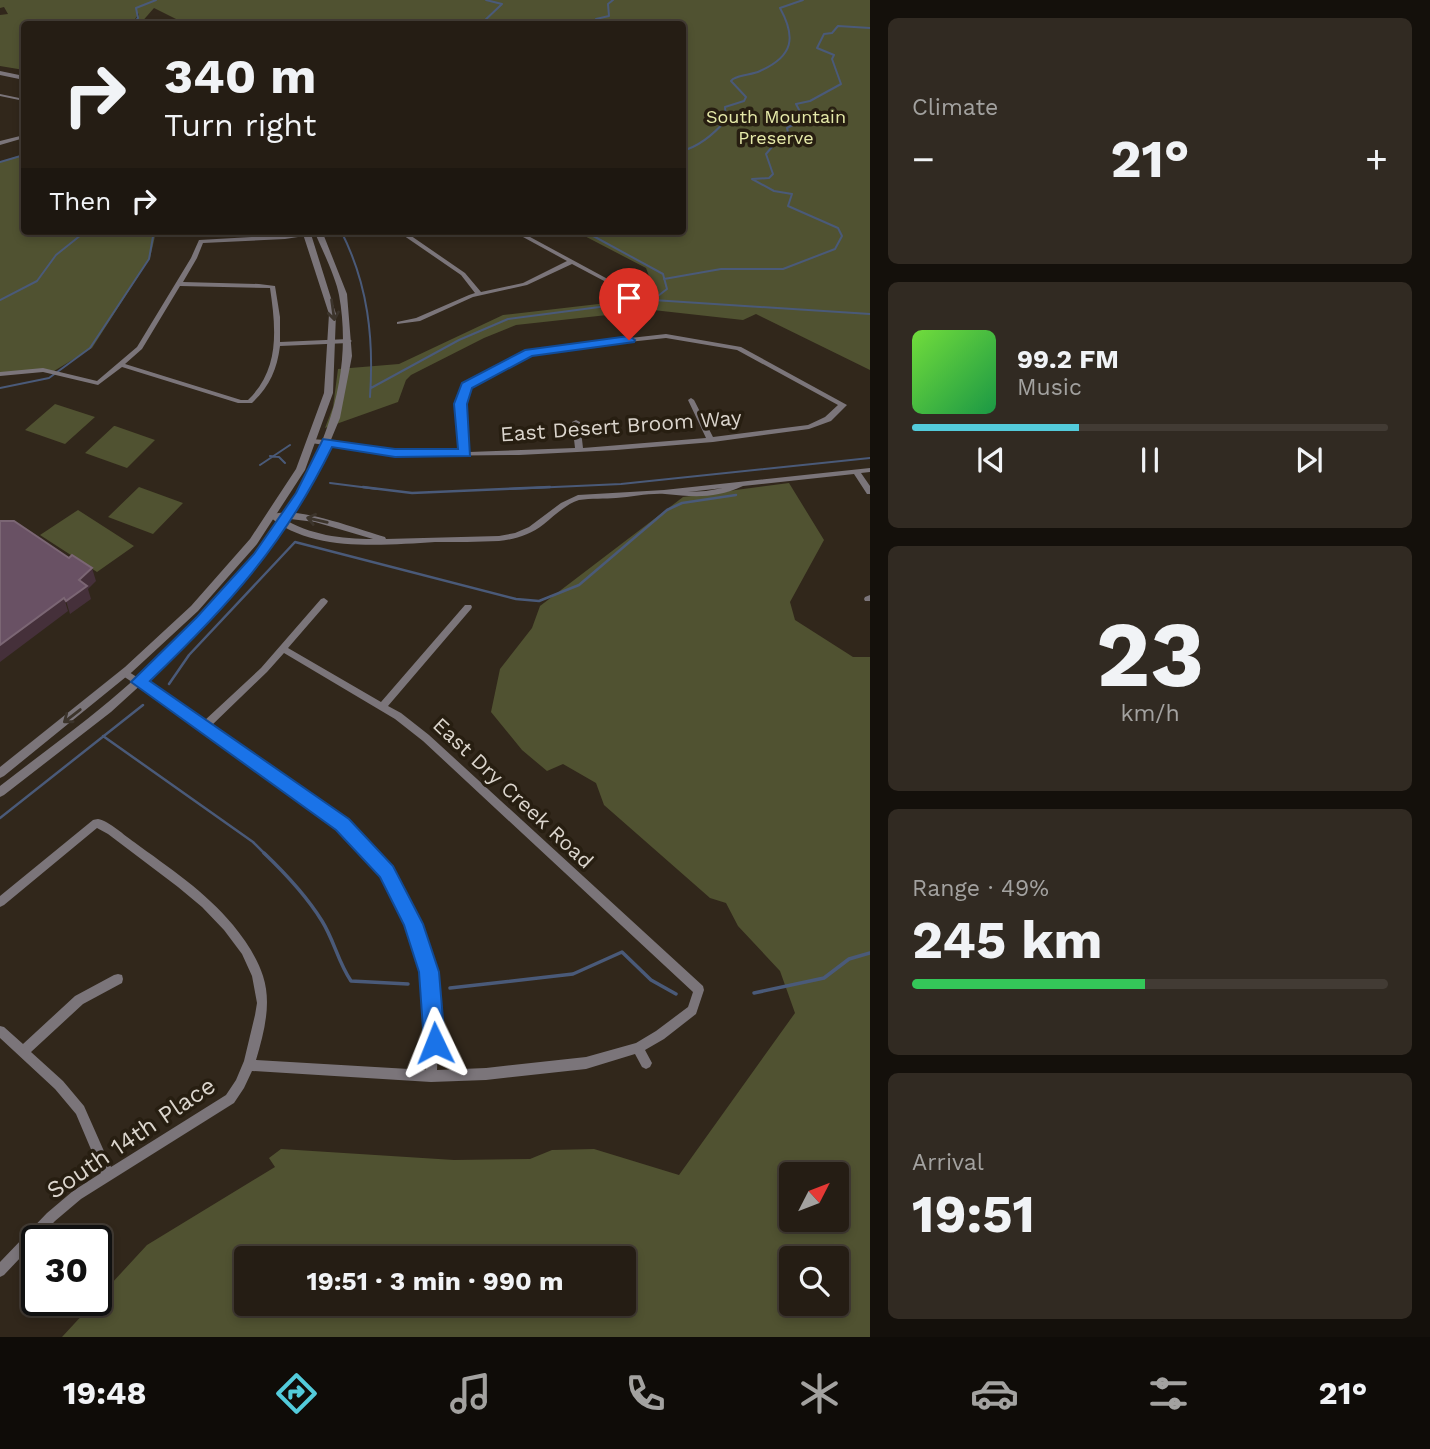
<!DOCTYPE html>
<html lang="en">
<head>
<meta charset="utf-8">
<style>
	body { margin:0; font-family:"Work Sans",sans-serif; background:#312a22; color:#f1f3f6; height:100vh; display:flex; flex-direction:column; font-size:26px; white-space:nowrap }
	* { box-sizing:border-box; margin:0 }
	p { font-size:23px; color:#a3a2a0 }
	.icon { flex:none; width:38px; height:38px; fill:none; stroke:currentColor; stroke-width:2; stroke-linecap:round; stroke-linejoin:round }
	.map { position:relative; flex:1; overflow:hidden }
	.drawer { display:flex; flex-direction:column; gap:18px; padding:18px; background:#14100b; width:560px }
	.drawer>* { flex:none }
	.banner { position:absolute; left:21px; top:21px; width:665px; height:214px; border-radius:7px; box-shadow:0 4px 10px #0003,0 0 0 2px #423b34; background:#251d14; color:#f1f3f6; overflow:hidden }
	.needle { width:46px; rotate:48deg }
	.fabs { position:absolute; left:779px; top:1162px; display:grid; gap:14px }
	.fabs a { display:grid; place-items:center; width:70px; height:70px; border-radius:7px; background:#251d14; box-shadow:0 4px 10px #0003,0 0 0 2px #423b34; font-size:35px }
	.speed { position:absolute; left:21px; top:1225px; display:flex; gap:14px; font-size:35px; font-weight:700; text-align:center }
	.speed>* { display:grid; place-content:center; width:91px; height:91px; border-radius:50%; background:#251d14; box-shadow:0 4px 10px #0003,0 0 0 2px #423b34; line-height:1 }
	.speed .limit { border:4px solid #111; border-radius:10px; background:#fff; color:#111 }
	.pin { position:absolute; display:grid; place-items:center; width:60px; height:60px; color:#fff; margin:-72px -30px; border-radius:50% 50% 50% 0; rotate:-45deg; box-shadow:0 0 7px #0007 }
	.pin .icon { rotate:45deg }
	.me { position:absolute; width:77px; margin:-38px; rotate:358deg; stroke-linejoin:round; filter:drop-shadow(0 0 5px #0008) }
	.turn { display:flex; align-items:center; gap:24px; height:147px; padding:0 28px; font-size:32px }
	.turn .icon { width:91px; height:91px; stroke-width:2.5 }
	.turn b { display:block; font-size:49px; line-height:60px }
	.then { display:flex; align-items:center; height:66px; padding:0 28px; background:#0003; gap:14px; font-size:26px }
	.big { font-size:52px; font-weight:700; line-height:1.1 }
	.drawer .card { flex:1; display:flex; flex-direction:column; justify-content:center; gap:10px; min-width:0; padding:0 24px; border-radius:10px; background:#312a22 }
	.drawer .dial { align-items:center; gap:0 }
	.dial b { font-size:91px; line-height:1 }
	.song { display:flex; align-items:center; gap:21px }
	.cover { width:84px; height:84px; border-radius:10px; background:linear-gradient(135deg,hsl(100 70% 55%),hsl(140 70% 35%)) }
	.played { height:7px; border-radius:4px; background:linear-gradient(90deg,#53cbdb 35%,#423b34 35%) }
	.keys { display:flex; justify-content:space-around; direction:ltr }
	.heat { display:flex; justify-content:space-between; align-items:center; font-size:38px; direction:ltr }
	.charge { height:10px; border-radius:5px; background:linear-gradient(90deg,#34c759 49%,#423b34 0) }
	.trip { position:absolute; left:234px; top:1246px; width:402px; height:70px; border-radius:7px; background:#251d14; box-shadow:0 4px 10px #0003,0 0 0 2px #423b34; font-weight:700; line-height:70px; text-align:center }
	.tabs { display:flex; height:112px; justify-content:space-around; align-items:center; background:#0f0c08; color:#a3a2a0 }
	.tabs .icon { width:49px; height:49px }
	.tabs .selected { color:#53cbdb }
	.tabs b { font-size:32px; color:#f1f3f6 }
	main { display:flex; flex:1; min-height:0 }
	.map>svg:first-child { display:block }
	.green { fill:#505231; fill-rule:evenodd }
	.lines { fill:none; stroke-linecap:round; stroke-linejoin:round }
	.stream-far2 { stroke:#4a5a79; stroke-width:2 }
	.stream-far1 { stroke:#4a5a79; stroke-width:2.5 }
	.stream { stroke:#4a5a79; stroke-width:3.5 }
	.minor { fill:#7b757a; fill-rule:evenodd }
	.tertiary { fill:#7b757a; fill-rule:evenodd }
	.shaded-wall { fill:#45303a }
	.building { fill:#695164; stroke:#7b6674; stroke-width:2 }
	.oneway { stroke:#3c342b }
	.route { fill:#1a73e8; stroke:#114b97; stroke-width:2 }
	.labels { text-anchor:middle; stroke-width:7; stroke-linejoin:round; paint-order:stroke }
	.far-park-label { font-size:18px; fill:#e6eaa9; stroke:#271e11 }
	.street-label { font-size:21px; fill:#dbd5cd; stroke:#271e11 }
	.near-street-label { font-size:24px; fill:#dbd5cd; stroke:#271e11 }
</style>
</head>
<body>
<main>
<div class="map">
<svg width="870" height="1337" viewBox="0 0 870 1337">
	<rect width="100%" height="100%" fill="#31271b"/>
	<path class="green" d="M0,0H870V370L756,314L743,320L653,310L516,325L484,338L411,375L406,380L398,402L325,428L333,407L338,369L399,364L503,315L633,300L647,293L650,279L646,268L575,231H682V24H186L154,8L140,24H137L139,13L132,24H24V70L0,66V15L8,14L4,7L0,8Z
		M24,154V231L156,232L150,258L92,348L54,371L0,374V162Z
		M55,404L95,417L65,444L25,430Z
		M114,426H115L155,440L127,468L85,453Z
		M789,483L824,540L790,602L795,620L853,657H870V1337H62L147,1245L275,1167L269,1158L281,1149L454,1160L530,1159L552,1150L594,1149L679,1175L795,1013L780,971L738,926L726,903L710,898L604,805L596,783L563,764L547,771L522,750L491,712L500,669L532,628L540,606L683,497ZM791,1174H836V1220H791ZM247,1258H625V1304H247ZM791,1258H836V1304H791Z
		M139,487L183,503L153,534L108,517Z
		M78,510L134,546L97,572L40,535Z"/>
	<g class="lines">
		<path class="stream-far2" d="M133,24L138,18L136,8L156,0
			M481,24L502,4L486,0
			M595,24L596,19L609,16L608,4L613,0
			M682,151C700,146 714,134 726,120L725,107L744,101L746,97L731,81L733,79C742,74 752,75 760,71C794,56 796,37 780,8L803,0
			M0,162L24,155
			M341,231C368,284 374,338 370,397
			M584,231L663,274L667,289L654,299
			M664,279L721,269H783L835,249L842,236L838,228L788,206L792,194L774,191L752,179L769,178L773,174L766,154L777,141L789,136L787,128L804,119L796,104L810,101L841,84L832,59L834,55L817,48L824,34L832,33L838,26L870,28
			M0,300L37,281L56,255L86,231
			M0,388L49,378L90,348L149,259L154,231
			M371,388L459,340L508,319L653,300L870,314
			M270,456L279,457L285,463
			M260,465L290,445
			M330,483L377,489
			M510,489L621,484L870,458"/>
		<path class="stream-far1" d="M363,487L412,493L550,487
			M169,684L189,655L295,542L516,599L539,601L579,585L667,510L682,503L736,495
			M103,736L253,842L266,855
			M0,818L143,705"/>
		<path class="stream" d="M264,853C286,874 306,895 322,921C334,940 338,962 351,981L408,984
			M450,988L573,974L622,952L651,980L676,994
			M754,993L824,978L849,959L870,953"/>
		<path class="minor" d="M0,94L24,99V101L0,96Z
			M24,135V138L0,145V141Z
			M313,231H327L324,233L285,239L203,243L197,258L183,282L259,284L275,286L280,317V342L349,339L352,341L349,343L280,346C277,370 269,387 252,403H238L122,367L98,385L43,372L0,376V372L43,368L97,381L137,347L191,258L199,240L285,235ZM180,286L270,288C276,329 280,369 248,400H241L125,364L142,349Z
			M397,231H404L465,273L481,292L523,283L567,261L512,231H519L628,290L623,291L572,264L527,285L473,297L420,321L397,324V322L416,318L469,295L475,293L461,275Z
			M666,334L741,347L847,405L831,421L809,429L713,442L616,450L519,455L422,456L394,455L311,443L307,441L311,439L325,440L408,451L461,452L456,404L465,385L512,359L541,348ZM666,338L737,350L838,405L825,417L808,425L713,437L694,400L691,398L688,400L706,438L583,448L580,422L576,420L572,422L575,448L469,452L464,404L470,387L516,361L544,351Z
			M870,468V472L861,473L870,486V494H867L854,474L743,486C714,499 694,497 665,494C649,493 632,497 616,498C605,499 591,498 579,500C566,504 554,516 544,524C530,535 516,539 499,541C478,542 456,542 435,542C384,545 310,553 269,516C292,503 359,530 385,537L386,539L499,536L515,533L529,527L561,503L578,495L664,490ZM723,488L706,491L688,492ZM282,518L315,522L373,539C341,539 310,535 282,518Z
			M870,595V601H865L864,599L865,597Z
			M324,598L328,601L327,603L288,648L381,702L465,605H471L472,607L471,609L388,706L401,713L429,735L703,986L704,990L696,1014L664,1039L645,1050L652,1063L650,1067L646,1069L642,1067L635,1054L586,1069L486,1080L431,1082L252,1071L244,1088L234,1103L81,1199L55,1221L4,1275L0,1277V1262L47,1213L73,1191L101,1173L76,1114L55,1089L0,1038V1026L4,1027L23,1044L75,996L114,975L118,974L122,975L123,979L122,983L83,1004L31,1052L63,1081L84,1106L111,1167L226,1095L236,1080L244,1061L255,1015L257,1003L252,976L242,954L224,930L202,907L178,887L108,834L97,828L4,905L0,907V896L93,820C94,820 96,819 98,819C109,821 125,836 134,842C168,867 206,892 233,925C245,940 257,957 263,976C272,1003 264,1033 256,1060L426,1070C432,965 405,878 319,812L171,708L123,676L122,674L123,672H129L204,721L261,668L321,599ZM284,653L395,719L423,741L693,992L688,1007L656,1031L636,1043L586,1057L486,1068L437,1070C438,1049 439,1027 437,1006C430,936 399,870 347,822C325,803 301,788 277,772C254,757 233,742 211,726L267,672Z"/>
		<path class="tertiary" d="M0,71L24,76V80L0,75Z
			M302,231H310L336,314L333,393L305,470L257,544L198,611L132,672L4,776L0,778V767L125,667L191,606L250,539L296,469L324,393L329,314Z
			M314,231H322L347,294L352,356L340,418L315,478L278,538L236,591L190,640L111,712L4,795L0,797V786C41,754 83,724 121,691C231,597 368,452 339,295C336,278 322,249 314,231Z"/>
	</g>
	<path class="shaded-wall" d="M92,568L96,581L88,589L91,599L70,614L66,601L79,580Z
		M64,598L68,611L0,662V645Z"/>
	<path class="building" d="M0,521H14L69,558L72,555L92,568L79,580L87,586L66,601L64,598L0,645Z"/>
	<defs><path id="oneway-shaft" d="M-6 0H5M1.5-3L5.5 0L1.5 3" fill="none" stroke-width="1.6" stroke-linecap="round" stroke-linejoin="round" transform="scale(1.75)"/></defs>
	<g class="oneway">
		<use href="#oneway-shaft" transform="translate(333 310) rotate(82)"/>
		<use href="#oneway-shaft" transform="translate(317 520) rotate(-167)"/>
		<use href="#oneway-shaft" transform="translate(72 716) rotate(142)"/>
	</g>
	<path class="route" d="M629,336L635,340L634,342L532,356L472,388L467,404L470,456L395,457L332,447C284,545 228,606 150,681L349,819L393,866L423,924L439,972L445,1043L442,1050L435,1053L427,1050L424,1043L419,972L404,925L380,877L336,830L131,682L197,617L254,554L296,493L323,439L395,449H458L454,404L462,383L525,350Z"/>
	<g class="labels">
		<g class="far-park-label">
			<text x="776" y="123">South Mountain<tspan x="776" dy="21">Preserve</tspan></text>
		</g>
		<g class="street-label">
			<text transform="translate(621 426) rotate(-4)" y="7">East Desert Broom Way</text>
			<text transform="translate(513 793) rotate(43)" y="7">East Dry Creek Road</text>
		</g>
		<g class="near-street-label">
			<text transform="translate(131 1138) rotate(-34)" y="8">South 14th Place</text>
		</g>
	</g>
</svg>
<div class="fabs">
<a><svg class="needle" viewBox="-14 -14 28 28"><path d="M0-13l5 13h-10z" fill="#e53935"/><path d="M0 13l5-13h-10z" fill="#a3a2a0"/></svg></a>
<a><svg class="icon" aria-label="search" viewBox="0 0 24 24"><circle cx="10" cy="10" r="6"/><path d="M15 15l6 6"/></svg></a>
</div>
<div class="speed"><div class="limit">30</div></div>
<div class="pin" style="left:629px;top:340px;background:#d93025"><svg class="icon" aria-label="arrive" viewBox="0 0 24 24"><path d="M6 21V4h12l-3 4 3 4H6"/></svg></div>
<svg class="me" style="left:435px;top:1043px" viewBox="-20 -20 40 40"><path d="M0-17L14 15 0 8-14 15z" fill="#1a73e8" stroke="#fff" stroke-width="4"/></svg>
<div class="trip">19:51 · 3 min · 990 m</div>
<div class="banner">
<div class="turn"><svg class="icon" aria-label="right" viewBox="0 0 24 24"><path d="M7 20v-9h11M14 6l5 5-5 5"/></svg><div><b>340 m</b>Turn right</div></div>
<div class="then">Then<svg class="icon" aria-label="right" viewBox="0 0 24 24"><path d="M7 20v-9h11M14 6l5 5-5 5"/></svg></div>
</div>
</div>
<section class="drawer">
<div class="card"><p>Climate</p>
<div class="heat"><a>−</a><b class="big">21°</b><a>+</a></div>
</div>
<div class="card">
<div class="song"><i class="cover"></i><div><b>99.2 FM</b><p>Music</p></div></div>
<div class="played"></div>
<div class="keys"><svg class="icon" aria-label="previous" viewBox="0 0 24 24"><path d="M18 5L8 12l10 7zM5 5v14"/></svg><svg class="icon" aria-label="pause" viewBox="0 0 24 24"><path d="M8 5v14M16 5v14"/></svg><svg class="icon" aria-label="next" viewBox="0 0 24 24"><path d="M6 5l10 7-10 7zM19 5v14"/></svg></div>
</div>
<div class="card dial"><b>23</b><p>km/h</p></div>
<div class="card"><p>Range · 49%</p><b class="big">245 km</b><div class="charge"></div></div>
<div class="card"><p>Arrival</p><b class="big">19:51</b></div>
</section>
</main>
<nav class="tabs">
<b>19:48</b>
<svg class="icon selected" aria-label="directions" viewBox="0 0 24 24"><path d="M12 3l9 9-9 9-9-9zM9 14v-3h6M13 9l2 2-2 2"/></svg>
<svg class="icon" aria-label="music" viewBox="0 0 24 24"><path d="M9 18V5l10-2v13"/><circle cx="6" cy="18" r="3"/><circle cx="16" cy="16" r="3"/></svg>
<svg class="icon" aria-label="phone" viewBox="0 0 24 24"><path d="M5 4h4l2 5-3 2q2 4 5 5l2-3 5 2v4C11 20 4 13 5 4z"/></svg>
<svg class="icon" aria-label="climate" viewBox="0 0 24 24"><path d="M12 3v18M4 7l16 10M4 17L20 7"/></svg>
<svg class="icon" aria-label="car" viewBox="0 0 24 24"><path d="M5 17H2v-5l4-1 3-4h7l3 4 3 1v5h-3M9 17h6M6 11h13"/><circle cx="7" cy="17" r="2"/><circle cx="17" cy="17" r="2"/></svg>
<svg class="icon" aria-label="filters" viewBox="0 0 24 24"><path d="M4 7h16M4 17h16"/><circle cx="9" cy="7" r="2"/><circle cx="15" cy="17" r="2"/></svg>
<b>21°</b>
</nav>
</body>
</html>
